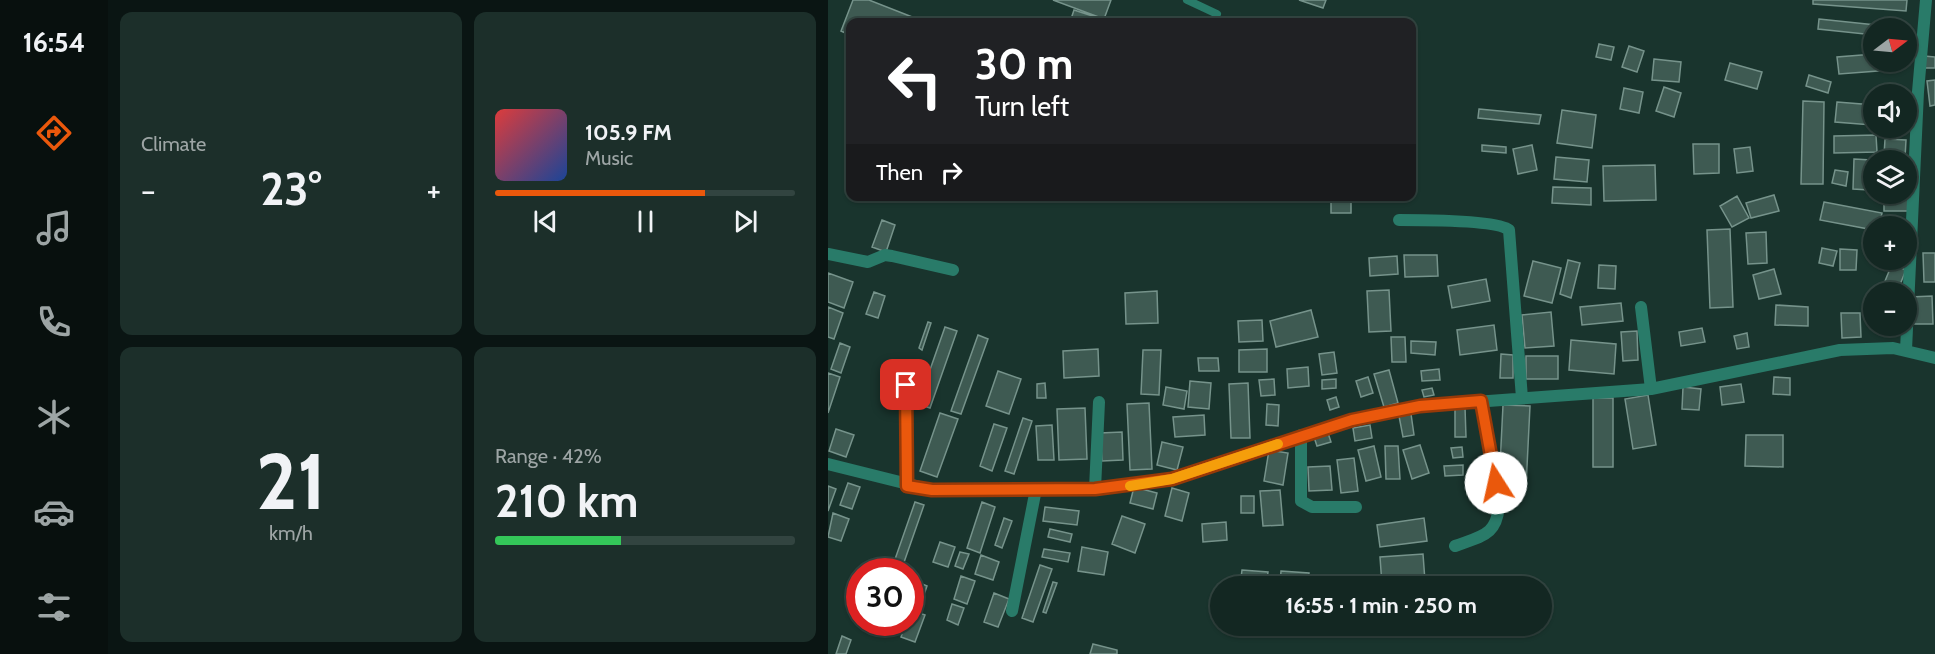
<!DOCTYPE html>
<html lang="en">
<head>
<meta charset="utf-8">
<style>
	body { margin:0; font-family:Cabin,sans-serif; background:#1c2f2a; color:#f1f3f6; height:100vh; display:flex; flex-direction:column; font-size:22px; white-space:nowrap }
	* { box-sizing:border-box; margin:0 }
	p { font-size:20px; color:#9da5a5 }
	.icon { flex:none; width:33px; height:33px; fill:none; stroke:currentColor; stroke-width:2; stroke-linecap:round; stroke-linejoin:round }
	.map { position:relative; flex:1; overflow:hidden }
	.side { display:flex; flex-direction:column; gap:12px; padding:12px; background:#0a1513; width:720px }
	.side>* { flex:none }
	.banner { position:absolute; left:18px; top:18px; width:570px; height:183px; border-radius:12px; box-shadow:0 2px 4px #0004,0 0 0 2px #324440; background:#202124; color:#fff; overflow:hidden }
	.needle { width:39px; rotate:74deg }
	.fabs { position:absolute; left:1035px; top:18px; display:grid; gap:12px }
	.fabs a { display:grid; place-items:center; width:54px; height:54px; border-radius:50%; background:#132722; box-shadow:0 2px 4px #0004,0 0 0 2px #324440; font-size:30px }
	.speed { position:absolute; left:18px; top:558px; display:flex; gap:12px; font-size:30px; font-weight:700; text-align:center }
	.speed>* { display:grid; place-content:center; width:78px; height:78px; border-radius:50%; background:#132722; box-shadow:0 2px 4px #0004,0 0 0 2px #324440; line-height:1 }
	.speed .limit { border:9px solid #d22; background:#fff; color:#111 }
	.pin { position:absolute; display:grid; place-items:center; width:51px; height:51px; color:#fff; margin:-26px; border-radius:12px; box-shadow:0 3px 9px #0006 }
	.me { position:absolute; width:66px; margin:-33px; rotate:350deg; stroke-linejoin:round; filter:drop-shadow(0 0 4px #0008) }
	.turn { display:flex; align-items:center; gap:21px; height:126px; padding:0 30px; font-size:27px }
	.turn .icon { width:78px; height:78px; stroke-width:2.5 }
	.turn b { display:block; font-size:42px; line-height:51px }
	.then { display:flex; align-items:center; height:57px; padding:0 30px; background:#0003; gap:12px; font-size:22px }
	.big { font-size:45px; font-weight:700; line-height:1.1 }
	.side .card { flex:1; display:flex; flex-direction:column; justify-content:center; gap:9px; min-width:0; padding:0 21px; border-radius:12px; background:#1c2f2a }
	.side .dial { align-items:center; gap:0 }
	.dial b { font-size:78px; line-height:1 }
	.song { display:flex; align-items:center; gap:18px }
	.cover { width:72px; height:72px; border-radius:9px; background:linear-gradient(135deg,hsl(0 70% 55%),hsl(220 70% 35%)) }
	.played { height:6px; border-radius:3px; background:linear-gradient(90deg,#ea580c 70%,#324440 70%) }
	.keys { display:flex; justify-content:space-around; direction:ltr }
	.heat { display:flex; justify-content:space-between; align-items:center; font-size:33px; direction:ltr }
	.charge { height:9px; border-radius:4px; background:linear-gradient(90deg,#34c759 42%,#324440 0) }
	.side .tiles { flex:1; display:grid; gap:12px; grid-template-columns:repeat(2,1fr) }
	.trip { position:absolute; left:382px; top:576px; width:342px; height:60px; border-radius:30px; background:#132722; box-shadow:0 2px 4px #0004,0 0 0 2px #324440; font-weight:700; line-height:60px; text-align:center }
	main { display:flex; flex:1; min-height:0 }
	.dock { display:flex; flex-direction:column; width:108px; justify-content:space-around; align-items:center; background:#08100e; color:#9da5a5 }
	.dock .icon { width:42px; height:42px }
	.dock .selected { color:#ea580c }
	.dock b { font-size:27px; color:#f1f3f6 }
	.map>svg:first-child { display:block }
	.building { fill:#3e5a52; stroke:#76938b; stroke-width:1.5 }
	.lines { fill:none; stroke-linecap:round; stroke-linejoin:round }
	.service { stroke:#297b69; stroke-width:8 }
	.minor { stroke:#297b69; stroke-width:12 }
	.route-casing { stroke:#983908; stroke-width:15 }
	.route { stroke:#ea580c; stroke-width:10 }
	.slow { stroke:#f59e0b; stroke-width:10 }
</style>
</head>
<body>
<main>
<nav class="dock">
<b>16:54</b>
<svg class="icon selected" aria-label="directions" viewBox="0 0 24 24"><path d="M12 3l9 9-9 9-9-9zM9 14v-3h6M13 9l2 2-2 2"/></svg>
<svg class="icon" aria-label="music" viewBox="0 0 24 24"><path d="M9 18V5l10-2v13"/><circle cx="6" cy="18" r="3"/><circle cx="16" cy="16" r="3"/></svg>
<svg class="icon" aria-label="phone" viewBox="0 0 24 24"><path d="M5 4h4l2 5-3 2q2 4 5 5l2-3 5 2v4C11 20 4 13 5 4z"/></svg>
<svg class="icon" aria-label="climate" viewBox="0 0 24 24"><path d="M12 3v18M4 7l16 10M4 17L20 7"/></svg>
<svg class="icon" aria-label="car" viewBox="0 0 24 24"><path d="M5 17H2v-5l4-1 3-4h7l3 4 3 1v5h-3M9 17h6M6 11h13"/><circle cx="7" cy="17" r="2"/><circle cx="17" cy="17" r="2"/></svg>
<svg class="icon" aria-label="filters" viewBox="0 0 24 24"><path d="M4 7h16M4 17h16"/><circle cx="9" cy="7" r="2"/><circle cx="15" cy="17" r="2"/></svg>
</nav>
<section class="side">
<div class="tiles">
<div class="card"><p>Climate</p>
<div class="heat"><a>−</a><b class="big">23°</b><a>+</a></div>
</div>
<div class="card">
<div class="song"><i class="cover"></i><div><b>105.9 FM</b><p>Music</p></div></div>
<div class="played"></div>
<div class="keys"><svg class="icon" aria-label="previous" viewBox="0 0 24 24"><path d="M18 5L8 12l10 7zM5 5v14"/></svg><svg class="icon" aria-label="pause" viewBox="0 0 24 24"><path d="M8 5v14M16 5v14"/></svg><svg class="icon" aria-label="next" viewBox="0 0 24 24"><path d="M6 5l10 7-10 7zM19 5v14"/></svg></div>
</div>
<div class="card dial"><b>21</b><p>km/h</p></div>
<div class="card"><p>Range · 42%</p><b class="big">210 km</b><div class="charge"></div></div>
</div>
</section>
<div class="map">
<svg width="1107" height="654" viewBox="0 0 1107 654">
	<rect width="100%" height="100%" fill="#19342d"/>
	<path class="building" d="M25,0H41L97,22H22V35L13,31Z
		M225,0H283L276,19Z
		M471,0H498L495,8Z
		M985,0H1079L1078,11L985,4Z
		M246,10L283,22H242Z
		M991,19L1077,28H1046V35L990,29Z
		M771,44L786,47L783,60L768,57Z
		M801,46L816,51L809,72L794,67Z
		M1046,54V62H1063V70L1011,74L1009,57Z
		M1096,56L1107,57V68H1096Z
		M826,59L853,62L851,82L824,80Z
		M902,63L934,72L929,89L897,80Z
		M981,75L1003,82L1000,93L978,86Z
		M1107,80V105L1102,106L1099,81Z
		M836,87L853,93L846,117L828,111Z
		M796,88L815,92L811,113L792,109Z
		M975,101L996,102L995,184H973Z
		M1009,102L1046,105L1044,125L1007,122Z
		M651,109L713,115L711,124L650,118Z
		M734,110L768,115L764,148L729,143Z
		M1048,135L1049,152L1006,153V136Z
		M1057,139L1078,140L1077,158L1056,156Z
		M865,144H891V173L866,174Z
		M654,145L678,147V153L654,151Z
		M704,145L709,170L690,174L685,149Z
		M922,147L925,171L909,173L906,149Z
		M728,157L761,160L759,182L726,179Z
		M1026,159L1043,160L1041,190L1025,189Z
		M827,165L828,200L776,201L775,166Z
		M1007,170L1020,172L1018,186L1004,183Z
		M1078,172L1081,211H1056V194H1078Z
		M725,187L763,188V205L724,203Z
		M946,195L951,211L923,218L918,203Z
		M503,196H523V213H503Z
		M909,196L921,218L904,227L892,206Z
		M996,202L1054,213L1051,226H1046V230L992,220Z
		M54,220L67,225L58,252L44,247Z
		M902,229L905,307L882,308L879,230Z
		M938,232L939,263L920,264L918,233Z
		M994,248L1009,251L1005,266L991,263Z
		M1012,249L1029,250L1028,270H1012Z
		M1095,253H1107V282H1096Z
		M576,255H609L610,276L577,277Z
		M569,256L570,274L542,276L541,258Z
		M740,260L752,263L743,298L732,294Z
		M705,261L733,268L724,303L696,296Z
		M1064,264L1078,270L1071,287L1057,281Z
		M771,265L788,266L787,289L770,288Z
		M946,269L953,294L931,299L925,275Z
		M0,273L25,282L16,308L0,302Z
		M658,279L662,301L624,308L620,286Z
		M561,290L563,331L541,332L539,291Z
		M329,291L330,323L298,324L297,293Z
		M46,292L57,296L50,318L38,314Z
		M1104,296L1105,324H1083L1082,297Z
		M793,303L795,321L754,325L752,307Z
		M948,305L980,307V326L947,325Z
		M0,307L15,313L6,339L0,337Z
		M483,310L490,337L448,347L442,321Z
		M723,312L726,346L697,348L694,315Z
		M1013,313H1032L1033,337L1014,338Z
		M434,320L435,341L411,342L410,321Z
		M100,322L103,323L94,350L91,348Z
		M666,325L669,350L632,355L629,330Z
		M117,327L129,331L102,408L90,404Z
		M874,328L877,342L853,346L851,332Z
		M809,331L810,360L795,361L793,332Z
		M919,333L921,347L909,349L906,336Z
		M150,335L160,339L133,414L123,411Z
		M563,337H577L578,362H564Z
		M743,340L788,344L786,374L741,370Z
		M583,341L608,342L607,355L583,353Z
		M12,343L22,347L13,373L3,369Z
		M270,349L271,376L236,378L235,351Z
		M439,349V372H411V350Z
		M315,350H333L331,395L313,394Z
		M506,352L509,373L494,375L491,354Z
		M673,354L685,355V378H672Z
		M698,356H730V379H698Z
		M370,358H390L391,371H371Z
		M480,367L481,386L460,388L459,369Z
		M611,369L612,380L594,381L593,371Z
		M561,370L570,403L556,407L546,374Z
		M170,371L193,379L181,414L158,406Z
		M0,373L12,377L0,413Z
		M540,377L545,393L533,397L528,381Z
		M946,377L962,378V395L945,394Z
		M446,379L447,395L433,396L431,380Z
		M508,379V388L494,389V380Z
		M362,381L383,383L381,409L360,407Z
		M217,383L218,398H209V384Z
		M420,383L422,438H403L401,384Z
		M913,384L916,402L894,405L892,387Z
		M338,387L359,391L356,409L335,405Z
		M855,387L873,389L871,410L854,409Z
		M604,388L606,395L596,397L594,390Z
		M820,395L828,445L805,449L797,399Z
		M508,397L511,407L502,410L499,400Z
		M765,398H785V467H765Z
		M321,403L324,469L302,470L299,404Z
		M439,404L451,405L450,426L438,425Z
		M675,405L702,406L698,487L671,486Z
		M637,407L638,437H627V408Z
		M257,408L259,459L231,460L229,409Z
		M112,413L130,419L109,477L92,471Z
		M583,414L586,435L575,437L571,416Z
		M376,415L377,435L347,437L345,417Z
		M195,418L204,421L186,474L177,471Z
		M166,424L179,428L164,471L152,466Z
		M224,425L226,460H210L208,426Z
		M542,425L544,438L527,441L525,428Z
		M8,429L26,435L18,457L1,451Z
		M294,432L295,460L274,461L272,433Z
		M500,433L503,442L489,446L486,437Z
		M918,435H955V467L917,466Z
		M334,442L355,447L349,470L329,465Z
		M592,445L601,473L584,479L575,450Z
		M546,446L553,477L538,481L530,450Z
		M557,446H570L572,479H558Z
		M634,447L635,457L625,458L623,448Z
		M441,450L460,453L455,485L436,481Z
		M526,458L530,491L513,493L509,460Z
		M635,465V475L617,476L616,466Z
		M502,466L504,490L481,491L480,467Z
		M20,483L32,487L24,509L12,505Z
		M0,486L8,489L0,511Z
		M306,487L329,493L325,509L302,503Z
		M344,488L361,493L354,521L337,516Z
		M452,490L455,525L435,526L432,491Z
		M413,496H426V513H413Z
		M87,502L96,505L74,568L65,565Z
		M154,502L167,507L152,553L139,548Z
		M217,507L251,511L249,525L215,521Z
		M5,513L21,519L13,541L0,537Z
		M294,516L317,524L307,553L284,544Z
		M176,518L184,521L174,548L167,545Z
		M596,518L599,541L552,547L549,525Z
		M398,522L399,540L375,542L374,524Z
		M222,529L244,534L242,542L220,537Z
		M112,542L127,547L120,567L105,562Z
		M254,547L280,552L276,575L250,571Z
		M216,549L242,553L240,562L214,557Z
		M132,552L141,554L135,569L127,566Z
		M595,554L597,581L554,585L552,557Z
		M153,555L171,562L165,580L147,574Z
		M43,565L60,571V572H41Z
		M212,565L224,569L205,622L194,618Z
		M414,570L440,572L438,586H412Z
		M453,571L481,573L480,586H452Z
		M133,576L147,581L139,604L126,599Z
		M84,580L99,586L91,609L82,606Z
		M225,582L229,583L218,613L215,612Z
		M166,593L181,599L170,627L156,622Z
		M124,604L136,608L130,625L119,620Z
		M82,610L97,615L87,642L73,637L78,622H82Z
		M14,636L23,640L18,654H8Z
		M265,644L289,650V654H262Z"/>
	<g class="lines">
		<path class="service" d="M359,0L389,14"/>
		<path class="minor" d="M571,220C590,220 670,220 681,230L694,398
			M0,254L40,262L57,255L64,256L125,270
			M813,307L823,389
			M1078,350L1090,92L1098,0
			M78,385L79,486
			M473,435V501L484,507H528
			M0,464L104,490L267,489L344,479L524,420L592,406L823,389L1012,350L1065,348L1107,358
			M267,489L271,402
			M627,546C654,536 670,535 671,503L653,401
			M184,611L208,489"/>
	</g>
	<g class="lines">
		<g class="route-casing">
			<path id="route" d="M78,385L79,486L104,490L267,489L344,479L524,420L592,406L653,401L668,483"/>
		</g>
		<use href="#route" class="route"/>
		<path class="slow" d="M302,486L344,479L450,444"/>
	</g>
</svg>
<div class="fabs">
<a><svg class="needle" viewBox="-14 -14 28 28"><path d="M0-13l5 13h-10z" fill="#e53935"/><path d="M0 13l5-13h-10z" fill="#9da5a5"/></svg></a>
<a><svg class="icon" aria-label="sound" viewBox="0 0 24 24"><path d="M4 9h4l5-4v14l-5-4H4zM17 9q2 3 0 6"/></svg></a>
<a><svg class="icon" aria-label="layers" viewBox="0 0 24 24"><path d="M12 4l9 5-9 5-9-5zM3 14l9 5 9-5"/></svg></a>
<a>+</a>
<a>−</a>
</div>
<div class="speed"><div class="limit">30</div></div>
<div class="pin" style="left:78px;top:385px;background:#d93025"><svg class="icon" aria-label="arrive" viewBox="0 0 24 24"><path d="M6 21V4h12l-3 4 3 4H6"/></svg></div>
<svg class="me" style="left:668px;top:483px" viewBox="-20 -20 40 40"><circle r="19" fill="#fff"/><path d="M0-13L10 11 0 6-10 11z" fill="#ea580c"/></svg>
<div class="trip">16:55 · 1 min · 250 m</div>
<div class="banner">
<div class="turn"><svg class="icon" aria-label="left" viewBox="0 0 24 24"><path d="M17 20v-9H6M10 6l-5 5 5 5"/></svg><div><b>30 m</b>Turn left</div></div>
<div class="then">Then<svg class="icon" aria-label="right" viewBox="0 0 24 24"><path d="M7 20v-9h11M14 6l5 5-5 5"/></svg></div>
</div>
</div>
</main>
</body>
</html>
